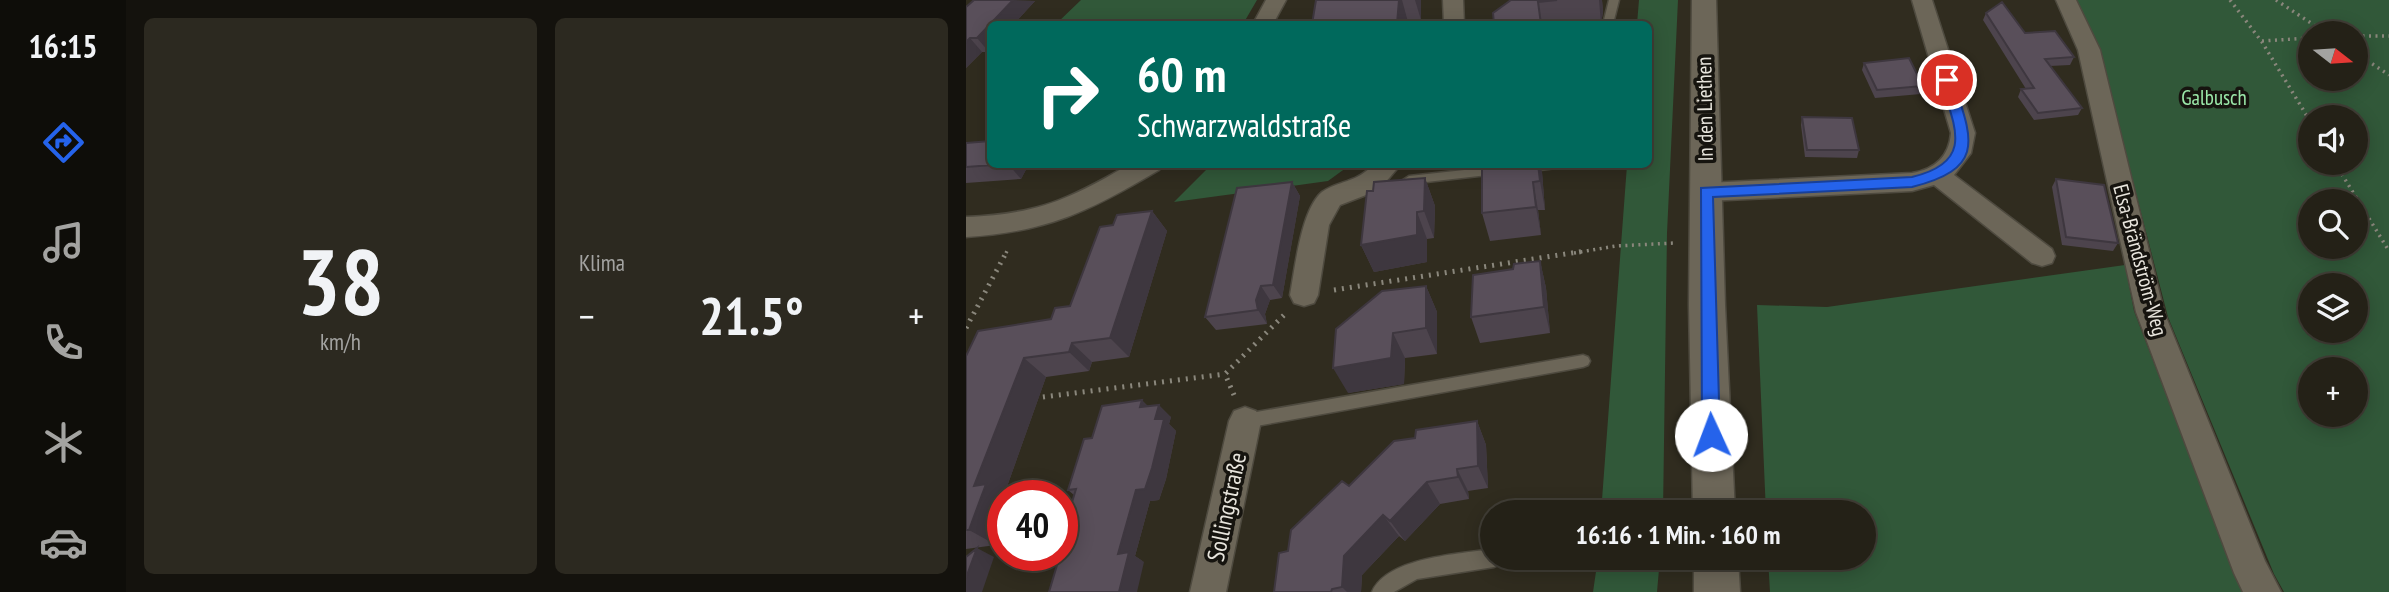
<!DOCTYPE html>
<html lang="de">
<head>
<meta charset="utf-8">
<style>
	body { margin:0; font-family:"PT Sans Narrow",sans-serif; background:#2c2920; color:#f1f3f6; height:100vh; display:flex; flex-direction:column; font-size:26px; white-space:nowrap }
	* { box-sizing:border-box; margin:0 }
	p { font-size:23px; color:#a3a3a1 }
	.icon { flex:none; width:38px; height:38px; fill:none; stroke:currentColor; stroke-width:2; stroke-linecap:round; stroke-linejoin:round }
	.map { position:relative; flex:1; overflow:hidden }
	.sheet { display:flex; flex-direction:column; gap:18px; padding:18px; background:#14120d; width:840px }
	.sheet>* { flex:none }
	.top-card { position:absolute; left:21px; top:21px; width:665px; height:147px; border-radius:10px; box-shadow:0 4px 18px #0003,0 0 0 2px #413e36; background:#00695c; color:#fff; overflow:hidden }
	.needle { width:46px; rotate:107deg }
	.controls { position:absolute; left:1332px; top:21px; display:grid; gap:14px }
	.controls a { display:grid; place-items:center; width:70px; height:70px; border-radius:50%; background:#242117; box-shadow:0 4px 18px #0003,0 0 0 2px #413e36; font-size:35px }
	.speed { position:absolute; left:21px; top:480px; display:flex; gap:14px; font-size:35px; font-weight:700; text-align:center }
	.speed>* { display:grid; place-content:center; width:91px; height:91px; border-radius:50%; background:#242117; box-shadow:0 4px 18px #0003,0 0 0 2px #413e36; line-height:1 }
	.speed .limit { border:10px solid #d22; background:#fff; color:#111 }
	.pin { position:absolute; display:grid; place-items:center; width:60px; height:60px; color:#fff; margin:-30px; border:4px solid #fff; border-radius:50%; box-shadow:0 2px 7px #0007 }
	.me { position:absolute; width:77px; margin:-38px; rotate:358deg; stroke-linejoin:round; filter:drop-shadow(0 0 5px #0008) }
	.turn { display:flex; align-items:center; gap:24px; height:147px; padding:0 35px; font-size:32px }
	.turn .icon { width:91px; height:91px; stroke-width:2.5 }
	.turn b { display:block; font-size:49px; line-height:60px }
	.big { font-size:52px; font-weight:600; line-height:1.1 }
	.sheet .widget { flex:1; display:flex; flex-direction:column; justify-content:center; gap:10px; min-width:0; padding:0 24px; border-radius:10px; background:#2c2920 }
	.sheet .dial { align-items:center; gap:0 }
	.dial b { font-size:91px; line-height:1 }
	.heat { display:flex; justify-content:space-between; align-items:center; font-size:38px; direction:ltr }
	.sheet .tiles { flex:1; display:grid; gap:18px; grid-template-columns:repeat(2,1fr) }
	.trip { position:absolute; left:514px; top:500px; width:396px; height:70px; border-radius:35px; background:#242117; box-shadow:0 4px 18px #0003,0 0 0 2px #413e36; font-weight:600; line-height:70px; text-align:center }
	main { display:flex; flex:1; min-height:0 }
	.dock { display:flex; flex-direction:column; width:126px; justify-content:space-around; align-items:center; background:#0e0d09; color:#a3a3a1 }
	.dock .icon { width:49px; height:49px }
	.dock .selected { color:#2563eb }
	.dock b { font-size:32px; color:#f1f3f6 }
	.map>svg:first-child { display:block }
	.green { fill:#315839; fill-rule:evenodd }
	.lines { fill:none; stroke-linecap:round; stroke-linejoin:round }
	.service-casing { stroke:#4e4a3f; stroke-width:3 }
	.minor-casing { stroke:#4e4a3f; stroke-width:3 }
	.tertiary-casing { stroke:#4e4a3f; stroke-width:3 }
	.path-far1 { stroke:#8a877c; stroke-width:3.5; stroke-dasharray:2 4.5; stroke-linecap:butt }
	.path { stroke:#8a877c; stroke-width:5; stroke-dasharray:2 6; stroke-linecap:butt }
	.service { fill:#6c6658; fill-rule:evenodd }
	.minor { fill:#6c6658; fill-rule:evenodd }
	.tertiary { fill:#6c6658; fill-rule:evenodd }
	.wall { fill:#4d444d }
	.shaded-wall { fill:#3e373f }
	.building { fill:#594f5a; stroke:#3e373f; stroke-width:2 }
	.route { fill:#2563eb; stroke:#184099; stroke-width:2 }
	.labels { text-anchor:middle; stroke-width:7; stroke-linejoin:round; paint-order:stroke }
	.park-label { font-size:21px; fill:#9be8a9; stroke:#16140f }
	.street-label { font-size:21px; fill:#e8e5dd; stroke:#16140f }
	.near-street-label { font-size:24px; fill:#e8e5dd; stroke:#16140f }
</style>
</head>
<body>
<main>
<nav class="dock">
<b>16:15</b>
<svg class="icon selected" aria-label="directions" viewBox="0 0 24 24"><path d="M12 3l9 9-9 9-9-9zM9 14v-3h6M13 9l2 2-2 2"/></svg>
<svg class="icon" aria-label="music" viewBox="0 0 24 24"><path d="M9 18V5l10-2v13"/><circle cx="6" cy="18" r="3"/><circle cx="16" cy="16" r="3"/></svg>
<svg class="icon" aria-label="phone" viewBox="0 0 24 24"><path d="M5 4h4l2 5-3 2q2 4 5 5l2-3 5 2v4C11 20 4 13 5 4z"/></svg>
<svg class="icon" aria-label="climate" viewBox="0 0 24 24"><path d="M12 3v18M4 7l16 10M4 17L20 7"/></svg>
<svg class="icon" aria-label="car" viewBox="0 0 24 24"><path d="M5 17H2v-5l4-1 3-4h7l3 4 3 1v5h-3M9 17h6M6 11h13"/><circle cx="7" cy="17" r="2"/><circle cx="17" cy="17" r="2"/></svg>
</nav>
<section class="sheet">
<div class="tiles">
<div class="widget dial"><b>38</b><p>km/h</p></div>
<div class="widget"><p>Klima</p>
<div class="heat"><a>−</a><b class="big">21.5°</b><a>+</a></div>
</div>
</div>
</section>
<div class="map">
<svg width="1423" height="592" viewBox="0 0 1423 592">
	<rect width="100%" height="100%" fill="#302c1f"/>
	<path class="green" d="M115,0H291L277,24H90Z
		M673,0H712L701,233L697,513H635L661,165L682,164V24H671Z
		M1109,0H1423V592H1318L1308,574L1202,317L1134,54ZM1344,33H1390V79H1344ZM1344,117H1390V163H1344ZM1344,201H1390V247H1344ZM1344,285H1390V331H1344ZM1344,369H1390V415H1344Z
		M245,165H384L362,181L208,202Z
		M1159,265L1168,311L1276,592H804L802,558H898V513H800L791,305L861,307Z
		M632,558H694L691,592H627Z"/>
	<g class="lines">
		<g class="service-casing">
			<path id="service" d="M643,0H653L647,24H637Z
				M556,164H596L590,168L558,172L552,168Z
				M535,166L539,167L541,170L539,173L443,184L437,180L443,176Z
				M617,355L622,357L624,361L622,365L617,367L279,428L273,426L271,421L273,416L279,414Z
				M527,549V558H537L534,564L528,567L451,579L428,592H406C421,557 494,554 527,549Z"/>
		</g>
		<g class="minor-casing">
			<path id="minor" d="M300,0H320L307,24H287Z
				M477,0H497L498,24H478Z
				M946,0H966L1009,133L1005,153L988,175L1086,249L1089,256L1086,263L1076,266L1066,263L968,185L946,191L740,201L731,198L727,192L731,186L740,183L946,173C969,169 983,157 985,133Z
				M1090,0H1110L1134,50L1198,312L1299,561L1315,592H1277L1268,573L1170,312L1112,50Z
				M164,164H196L193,170C124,211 81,232 0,237V217C72,214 102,200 164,164Z
				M408,164H435L413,190L374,205L363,225L352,295L348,303L338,306L328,303L324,295C329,268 335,210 356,192C373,180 389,184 408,164Z
				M279,407L290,411L295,421L260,592H224L263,421L268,411Z"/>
		</g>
		<g class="tertiary-casing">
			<path id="tertiary" d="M726,0H750L759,305L769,513H727L723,305Z
				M728,558H772L774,592H728Z"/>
		</g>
		<path class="path-far1" d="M1264,0L1296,42L1344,121
			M1310,0L1360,33
			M1390,36H1423
			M1296,41L1344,38
			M1390,53L1423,75
			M1369,163L1423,251
			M40,253L42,249
			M608,253L650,246L709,243"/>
		<path class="path" d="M368,290L619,251
			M0,328L41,251
			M268,395L259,374L321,312
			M69,398L259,374"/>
		<use href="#service" class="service"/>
		<use href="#minor" class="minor"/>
		<use href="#tertiary" class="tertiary"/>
	</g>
	<path class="wall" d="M8,0L69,1L48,24H24L23,52H16L0,68Z
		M350,0H455V20L442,22Z
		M545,0H636L637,12L635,24H528Z
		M1020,13L1108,57L1104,65L1084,66L1116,108L1112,115L1068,120L1052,97L1055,89H1060L1017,20Z
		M898,63L957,86L955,94L909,98L896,70Z
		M836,117L893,150L891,158L839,157L835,125Z
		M0,143L63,164L55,179L0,183Z
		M576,172L579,210H572L575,235L524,241L516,213Z
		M459,178L469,206L468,238L461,239V262L408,272L395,245L407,191Z
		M1090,179L1152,243L1147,251L1096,245L1086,187Z
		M326,182L334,196L316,298L304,300L299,314L301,324L250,330L239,317Z
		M186,211L201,231L163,357L126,362L123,371L80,377L38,495H37V527L30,545L0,549V356L85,319L104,306L147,225Z
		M574,261L580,288L584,333L514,343L505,317Z
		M460,286L471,312V354L439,358L438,384L382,393Z
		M182,406L205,417L203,424L210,431L200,479L193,500L184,501L169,556L178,562L99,525L108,495L102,490L126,438Z
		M511,421L520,445L522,488L502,491L503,499L474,504L439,541L433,536L396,575L395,592H308L322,551L383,486L449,438Z"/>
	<path class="shaded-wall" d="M47,0L69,1L48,24H24V50L23,52L11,38Z
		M433,0H436L442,22V24H431Z
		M449,0H455V20Z
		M633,0H636L637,12L635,24Z
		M4,38L16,52L0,68V42Z
		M42,164H63L55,179Z
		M572,164H574L576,172L579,210L574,181Z
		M459,178L469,206L468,238L458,211Z
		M326,182L334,196L316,298L307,285Z
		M567,182L572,210L575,235L570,207Z
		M186,211L201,231L163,357L144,338Z
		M451,212L461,239V262L408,272L395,245Z
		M574,261L580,288L584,333L578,307Z
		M295,286L304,300L299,314L301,324L292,310L290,300Z
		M460,286L471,312V354L460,328Z
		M427,333L439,358L438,384L382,393L367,368Z
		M106,343L126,362L123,371L103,352Z
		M58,358L80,377L38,495H37V527L30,545L3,530L8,486Z
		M176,400L189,413L174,407Z
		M193,405L205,417L203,424L210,431L200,479L193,500L184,501L169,556L178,562L171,592H153L152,554Z
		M511,421L520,445L522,488L512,466Z
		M491,469L502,491L503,499L492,477Z
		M461,482L474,504L439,541L424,521Z
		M417,515L433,536L396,575L395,592H381L376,587L378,556Z
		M11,548L28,557L16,592H0V578Z"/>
	<path class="building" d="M8,0H47L11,38H4L0,42V7Z
		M350,0H433L431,24H346Z
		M545,0H591L572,2L575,24H528L527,13Z
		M1036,2L1059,33L1089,31L1108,57L1079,59L1116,108L1072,113L1055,89L1068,88L1020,13Z
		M943,58L957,86L911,90L898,63Z
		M836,117L886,118L893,150H841Z
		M24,141V164H40L0,167V143Z
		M516,164H572L574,181L567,182L570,207L516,213Z
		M459,178L458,211L451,212V235L395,245L401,191H407L408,182Z
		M1090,179L1138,185L1152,243L1100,237Z
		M326,182L307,285L295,286L290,300L292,310L239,317L271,188Z
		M186,211L144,338L106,343L103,352L58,358L8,486L20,484L3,530H0V356L12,331L85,319L89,308L104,306L134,227L147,225L151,215Z
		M574,261L578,307L505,317L507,275L547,269L548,264Z
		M460,286V328L427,333L425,358L367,368L370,329L416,291Z
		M176,400L174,407L193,405L189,419H198L186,468L179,489L170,490L152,554L163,552L153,592H83L94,555H96V548L103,524L99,525L110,489L102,490L118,439L126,438L136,406Z
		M511,421L512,466L491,469L492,477L461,482L424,521L417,515L378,556L376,587L366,589L365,592H308L313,553L322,551L325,530L376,481L383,486L428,441L449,438L450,430Z
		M11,548L0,578V557Z"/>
	<path class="route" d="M981,76L987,80C1006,139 1021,168 946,187L747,197L754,435L752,441H739L736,435L735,188L946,177C1009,162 989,127 974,80Z"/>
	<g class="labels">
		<g class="park-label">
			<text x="1248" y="105">Galbusch</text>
		</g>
		<g class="street-label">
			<text transform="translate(739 109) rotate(-91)" y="7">In den Liethen</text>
			<text transform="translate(1174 260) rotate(75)" y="7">Elsa-Brändström-Weg</text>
		</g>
		<g class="near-street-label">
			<text transform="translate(261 507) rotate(-78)" y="8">Sollingstraße</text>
		</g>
	</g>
</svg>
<div class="controls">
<a><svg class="needle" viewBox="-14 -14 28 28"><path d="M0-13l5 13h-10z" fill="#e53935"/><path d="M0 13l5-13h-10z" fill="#a3a3a1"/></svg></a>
<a><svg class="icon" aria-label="sound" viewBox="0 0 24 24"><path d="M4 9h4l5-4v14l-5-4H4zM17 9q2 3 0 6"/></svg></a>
<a><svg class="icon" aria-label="search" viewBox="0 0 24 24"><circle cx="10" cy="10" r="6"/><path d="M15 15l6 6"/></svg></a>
<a><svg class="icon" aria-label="layers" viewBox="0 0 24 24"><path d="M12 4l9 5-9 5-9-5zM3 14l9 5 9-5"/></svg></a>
<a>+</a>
</div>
<div class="speed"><div class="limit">40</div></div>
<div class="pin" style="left:981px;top:80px;background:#d93025"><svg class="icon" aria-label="arrive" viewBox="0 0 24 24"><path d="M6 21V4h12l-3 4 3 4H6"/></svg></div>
<svg class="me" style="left:745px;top:435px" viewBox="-20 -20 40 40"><circle r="19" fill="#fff"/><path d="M0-13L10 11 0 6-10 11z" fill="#2563eb"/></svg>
<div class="trip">16:16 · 1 Min. · 160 m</div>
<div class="top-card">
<div class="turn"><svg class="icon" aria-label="right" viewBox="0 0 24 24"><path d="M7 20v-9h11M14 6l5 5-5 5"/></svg><div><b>60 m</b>Schwarzwaldstraße</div></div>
</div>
</div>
</main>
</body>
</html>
